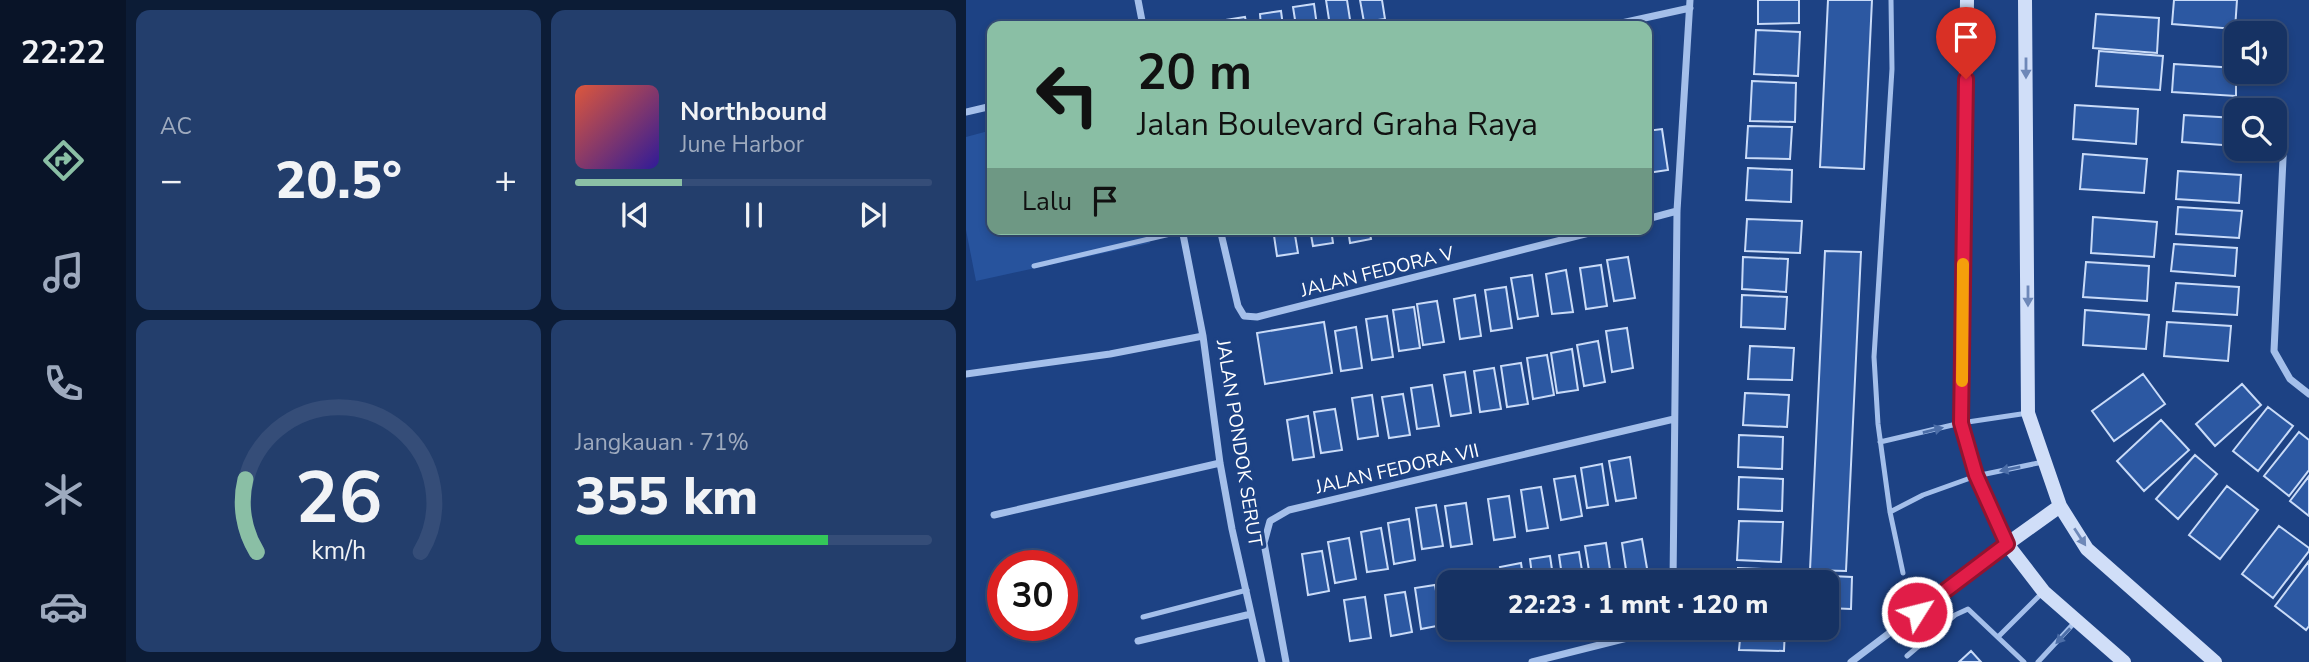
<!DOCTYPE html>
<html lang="id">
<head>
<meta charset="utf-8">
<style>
	body { margin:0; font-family:"Nunito Sans",sans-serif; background:#233e6c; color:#f1f3f6; height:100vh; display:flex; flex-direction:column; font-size:26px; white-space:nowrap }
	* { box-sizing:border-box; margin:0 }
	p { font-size:23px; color:#9eaabe }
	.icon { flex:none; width:38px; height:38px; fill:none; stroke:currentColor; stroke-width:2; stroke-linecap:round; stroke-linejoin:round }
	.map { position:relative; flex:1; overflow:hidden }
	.details { display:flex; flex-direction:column; gap:10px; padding:10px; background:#0c1c36; width:840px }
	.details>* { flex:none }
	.hud { position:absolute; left:21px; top:21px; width:665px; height:214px; border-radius:14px; box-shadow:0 4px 10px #0003,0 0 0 2px #354d78; background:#8abfa5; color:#111; overflow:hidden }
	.tools { position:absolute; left:1258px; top:21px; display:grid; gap:14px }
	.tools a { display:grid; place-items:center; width:63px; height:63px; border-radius:14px; background:#163263; box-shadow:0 4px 10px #0003,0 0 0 2px #354d78; font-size:35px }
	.speed { position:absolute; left:21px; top:550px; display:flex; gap:14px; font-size:35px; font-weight:700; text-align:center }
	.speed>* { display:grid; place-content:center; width:91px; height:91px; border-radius:50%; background:#163263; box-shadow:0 4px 10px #0003,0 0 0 2px #354d78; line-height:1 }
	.speed .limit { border:10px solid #d22; background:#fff; color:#111 }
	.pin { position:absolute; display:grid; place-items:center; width:60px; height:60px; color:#fff; margin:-72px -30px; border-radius:50% 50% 50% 0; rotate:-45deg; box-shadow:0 0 7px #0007 }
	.pin .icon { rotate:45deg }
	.me { position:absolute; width:77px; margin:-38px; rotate:54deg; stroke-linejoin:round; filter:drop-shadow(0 0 5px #0008) }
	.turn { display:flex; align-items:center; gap:24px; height:147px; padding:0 35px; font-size:32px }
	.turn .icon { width:91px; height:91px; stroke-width:2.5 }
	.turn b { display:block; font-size:49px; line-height:60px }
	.then { display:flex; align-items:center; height:66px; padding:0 35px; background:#0003; gap:14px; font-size:26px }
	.big { font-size:52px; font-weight:800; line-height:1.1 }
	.details .widget { flex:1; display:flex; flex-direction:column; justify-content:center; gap:10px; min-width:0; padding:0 24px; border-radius:14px; background:#233e6c }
	.details .dial { align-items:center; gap:0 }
	.dial svg { height:182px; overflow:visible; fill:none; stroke:#354d78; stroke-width:7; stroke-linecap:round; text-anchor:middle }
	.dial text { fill:#f1f3f6; stroke:none }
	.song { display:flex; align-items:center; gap:21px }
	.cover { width:84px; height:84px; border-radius:10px; background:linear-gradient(135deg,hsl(10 70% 55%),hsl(250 70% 35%)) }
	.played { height:7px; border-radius:4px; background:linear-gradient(90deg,#8abfa5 30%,#354d78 30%) }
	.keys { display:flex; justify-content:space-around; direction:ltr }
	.heat { display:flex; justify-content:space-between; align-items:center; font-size:38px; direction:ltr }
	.charge { height:10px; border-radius:5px; background:linear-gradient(90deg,#34c759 71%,#354d78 0) }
	.details .tiles { flex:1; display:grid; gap:10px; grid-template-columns:repeat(2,1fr) }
	.trip { position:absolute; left:471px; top:570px; width:402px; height:70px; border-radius:14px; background:#163263; box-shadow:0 4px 10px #0003,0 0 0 2px #354d78; font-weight:800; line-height:70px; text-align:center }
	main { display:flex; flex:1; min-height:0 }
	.menu { display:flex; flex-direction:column; width:126px; justify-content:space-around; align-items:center; background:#091428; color:#9eaabe }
	.menu .icon { width:49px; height:49px }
	.menu .selected { color:#8abfa5 }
	.menu b { font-size:32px; color:#f1f3f6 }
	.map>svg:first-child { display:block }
	.green { fill:#27539d }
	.building { fill:#2c58a2; stroke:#c9dbf8; stroke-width:2 }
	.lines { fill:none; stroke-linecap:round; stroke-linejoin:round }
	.lane { stroke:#a4bfea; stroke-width:5 }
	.street { stroke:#a4bfea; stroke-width:7 }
	.secondary { stroke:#d0def8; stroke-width:14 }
	.oneway { fill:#6e88b8 }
	.oneway2 { fill:#4c6ea8 }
	.route-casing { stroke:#92132f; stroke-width:18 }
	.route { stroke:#e11d48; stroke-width:12 }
	.slow { stroke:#f59e0b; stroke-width:12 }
	.labels { text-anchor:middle; stroke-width:7; stroke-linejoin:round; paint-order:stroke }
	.street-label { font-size:19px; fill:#fff; stroke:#1d4284 }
</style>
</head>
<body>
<main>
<nav class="menu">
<b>22:22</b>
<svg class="icon selected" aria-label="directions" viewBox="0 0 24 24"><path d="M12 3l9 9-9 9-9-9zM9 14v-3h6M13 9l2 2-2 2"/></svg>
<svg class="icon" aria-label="music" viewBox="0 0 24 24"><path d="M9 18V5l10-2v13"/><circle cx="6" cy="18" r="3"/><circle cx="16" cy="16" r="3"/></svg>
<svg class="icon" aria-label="phone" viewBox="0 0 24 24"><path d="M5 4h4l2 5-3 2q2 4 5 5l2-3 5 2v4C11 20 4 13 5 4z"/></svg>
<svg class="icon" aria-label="climate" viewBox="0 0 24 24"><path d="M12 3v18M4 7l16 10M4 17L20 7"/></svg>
<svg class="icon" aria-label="car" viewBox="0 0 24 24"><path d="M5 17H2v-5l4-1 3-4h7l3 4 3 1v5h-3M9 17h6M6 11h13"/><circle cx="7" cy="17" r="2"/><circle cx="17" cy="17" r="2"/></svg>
</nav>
<section class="details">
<div class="tiles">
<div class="widget"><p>AC</p>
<div class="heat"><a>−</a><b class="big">20.5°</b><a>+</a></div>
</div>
<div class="widget">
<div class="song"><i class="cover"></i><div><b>Northbound</b><p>June Harbor</p></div></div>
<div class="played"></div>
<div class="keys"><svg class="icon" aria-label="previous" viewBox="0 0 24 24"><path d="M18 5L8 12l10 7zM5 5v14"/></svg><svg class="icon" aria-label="pause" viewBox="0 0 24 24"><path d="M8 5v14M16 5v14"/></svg><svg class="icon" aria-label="next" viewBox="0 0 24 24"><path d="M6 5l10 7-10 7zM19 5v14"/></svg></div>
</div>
<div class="widget dial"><svg viewBox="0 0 100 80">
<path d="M14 69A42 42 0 1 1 86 69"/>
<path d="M14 69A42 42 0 0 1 9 37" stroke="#8abfa5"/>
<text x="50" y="56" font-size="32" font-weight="700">26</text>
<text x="50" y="72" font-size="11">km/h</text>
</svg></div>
<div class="widget"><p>Jangkauan · 71%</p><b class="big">355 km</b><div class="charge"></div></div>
</div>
</section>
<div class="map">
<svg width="1343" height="662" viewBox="0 0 1343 662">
	<rect width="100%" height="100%" fill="#1d4284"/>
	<path class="green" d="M26,130V229H181L184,243L10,281L0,230V137Z"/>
	<path class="building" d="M360,0H381L385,26H364Z
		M394,0H416L419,19L398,22Z
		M792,0H833V23L792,24Z
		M862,0H906L898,169L854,167Z
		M1208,0H1271L1269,29L1206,24Z
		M348,4L351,26H330L327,7Z
		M315,11L317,26H295L294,14Z
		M1130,14L1193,18L1191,53L1127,48Z
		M279,17L281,26H260L259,20Z
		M790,30L834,32L832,76L788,74Z
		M1133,51L1197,56L1194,90L1130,86Z
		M1208,64L1270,68V96L1206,92Z
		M786,81L830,83L829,122L784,121Z
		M1109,105L1172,109L1170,144L1107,139Z
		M1218,115L1270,118V146L1216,142Z
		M782,126L826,127L824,159L780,158Z
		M696,129L702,170L681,173V131Z
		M1117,154L1181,159L1178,193L1114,189Z
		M782,168L826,170L825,202L780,200Z
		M1212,171L1275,175L1273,203L1210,199Z
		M1212,207L1276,211L1273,238L1210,234Z
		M1127,217L1191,222L1188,257L1125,253Z
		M781,219L836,221L834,253L779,251Z
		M307,229H328L332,253L311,256Z
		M344,229H365L367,243L347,246Z
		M382,229H403L405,239L384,243Z
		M1208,244L1271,248L1269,276L1205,271Z
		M859,251L895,252L880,571L844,570Z
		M662,257L669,298L648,301L641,260Z
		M777,257L822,259L820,292L776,289Z
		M1120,262L1183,266L1181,301L1117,297Z
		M635,265L641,306L620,309L614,268Z
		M600,270L607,312L586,314L580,274Z
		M566,275L572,316L552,319L545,278Z
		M1210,283L1273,287L1271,315L1207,311Z
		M540,287L546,328L525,331L519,290Z
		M509,295L515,336L494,339L488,299Z
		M776,295L821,297L819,329L775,327Z
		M471,301L478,342L457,345L451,304Z
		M448,307L454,348L433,351L427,310Z
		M1119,310L1183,315L1180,349L1117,345Z
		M421,316L427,357L406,360L400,319Z
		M358,322L366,373L299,384L291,333Z
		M1201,322L1265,326L1262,361L1198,356Z
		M390,327L396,368L375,371L369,331Z
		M661,328L667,368L646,372L640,331Z
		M632,341L639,382L618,386L611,345Z
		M784,346L828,348L826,380L782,379Z
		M606,349L612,390L591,393L585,353Z
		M581,355L588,395L567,399L561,358Z
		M555,363L562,404L541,407L535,366Z
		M528,368L535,409L514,412L508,371Z
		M499,372L505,413L485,416L478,375Z
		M1177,374L1199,404L1148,441L1126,411Z
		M1276,384L1295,405L1249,446L1230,424Z
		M466,385L473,426L451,429L445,388Z
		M779,393L823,395L821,427L777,425Z
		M437,394L444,435L423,438L416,397Z
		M406,395L412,436L392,439L386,398Z
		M1302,407L1327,426L1292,471L1267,451Z
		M369,409L376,450L355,453L348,412Z
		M342,416L348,457L327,460L321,420Z
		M1195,420L1223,450L1178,491L1151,461Z
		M1333,432L1343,440V470L1323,496L1298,476Z
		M773,435L817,437L816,469L772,467Z
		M1229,455L1251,474L1212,519L1190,499Z
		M664,457L670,498L650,501L643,461Z
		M636,464L642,505L621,508L615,468Z
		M609,476L616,516L595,520L588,479Z
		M1343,476V516L1324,501Z
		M773,477L817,479L816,511L772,509Z
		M1261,486L1292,510L1254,559L1223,535Z
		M575,487L582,528L561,531L555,490Z
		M543,496L549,537L528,540L522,499Z
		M500,503L506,544L485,547L479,506Z
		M470,505L477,546L456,549L450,508Z
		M443,519L449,560L428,564L422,523Z
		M773,521L817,522L815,562L771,560Z
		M1313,526L1343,548V551L1307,598L1276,574Z
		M415,528L422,569L401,572L395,532Z
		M383,538L390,579L369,583L362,542Z
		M676,539L683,580L662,583L656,543Z
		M640,543L646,583H625L619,546Z
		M356,551L363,591L342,595L336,554Z
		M613,552L618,583H597L593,555Z
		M584,556L588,583H567L564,559Z
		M1343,561V626L1340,630L1309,606Z
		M555,563L558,583H537L534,567Z
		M772,568L817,570L816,583H772Z
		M530,572L532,583H511L510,575Z
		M842,575L886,577L885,609L861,608V583H842Z
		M503,576L504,583H483V588L482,580Z
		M469,585L476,625L455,629L449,588Z
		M439,592L446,632L425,636L419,595Z
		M399,597L405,638L384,641L378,600Z
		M775,628H819L818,651L773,650Z
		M1005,651L1015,662H993Z"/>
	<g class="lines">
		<path class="lane" d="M925,0L926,69L908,357L912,424L924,512L937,573
			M68,266L217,231
			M914,442L995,423L1062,413
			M924,512L957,495L1010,476L1077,462
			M177,617L281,590
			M1032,637L1077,592
			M941,656L989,615L1002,609L1058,662
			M1072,662L1109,622"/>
		<path class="street" d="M172,0L177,26
			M642,26L724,8
			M0,112L26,106
			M1319,116L1308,351L1324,379L1343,394
			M681,219L711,211
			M216,229L237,336L254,463L266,529L296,662
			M254,229L272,306L278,316L291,317L639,229
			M0,374L144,354L237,336
			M28,515L254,463
			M707,583L711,211L724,0
			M172,641L285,614
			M320,662L298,543L304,521L323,510L708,419
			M566,662L701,628
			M885,662L1041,544"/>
		<path class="secondary" d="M1001,0L995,423L1010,476L1041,544L1078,592L1158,662
			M1059,0L1062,413L1094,506L1121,549L1249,662
			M1041,544L1094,506"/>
	</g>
	<defs><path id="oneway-solid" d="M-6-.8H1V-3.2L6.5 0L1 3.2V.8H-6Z" transform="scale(1.75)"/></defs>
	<g class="oneway">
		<use href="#oneway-solid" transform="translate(1060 68) rotate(90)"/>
		<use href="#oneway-solid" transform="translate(1062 296) rotate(90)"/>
		<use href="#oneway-solid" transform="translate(1114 537) rotate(57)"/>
	</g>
	<g class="oneway2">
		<use href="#oneway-solid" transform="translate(967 430) rotate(-14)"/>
		<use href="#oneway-solid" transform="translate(1044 469) rotate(169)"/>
		<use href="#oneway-solid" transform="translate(1097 636) rotate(133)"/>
	</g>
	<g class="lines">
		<g class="route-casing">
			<path id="route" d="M951,612L1041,544L1010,475L995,423L1000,79"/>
		</g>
		<use href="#route" class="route"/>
		<path class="slow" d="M996,381L997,264"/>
	</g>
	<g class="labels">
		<g class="street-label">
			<text transform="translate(411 271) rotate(-14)" y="7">JALAN FEDORA V</text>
			<text transform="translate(274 443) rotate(81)" y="7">JALAN PONDOK SERUT</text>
			<text transform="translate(431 468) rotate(-13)" y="7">JALAN FEDORA VII</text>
		</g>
	</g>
</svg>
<div class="tools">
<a><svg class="icon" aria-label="sound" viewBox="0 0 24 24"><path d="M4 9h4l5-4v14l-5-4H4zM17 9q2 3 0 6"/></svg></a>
<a><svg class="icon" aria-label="search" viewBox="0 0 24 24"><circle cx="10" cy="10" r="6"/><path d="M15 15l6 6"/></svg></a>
</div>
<div class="speed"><div class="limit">30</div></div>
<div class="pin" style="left:1000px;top:79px;background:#d93025"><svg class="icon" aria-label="arrive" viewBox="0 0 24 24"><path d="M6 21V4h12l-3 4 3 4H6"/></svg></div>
<svg class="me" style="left:951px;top:612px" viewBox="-20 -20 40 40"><circle r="17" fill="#e11d48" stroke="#fff" stroke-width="3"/><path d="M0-11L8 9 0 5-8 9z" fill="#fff"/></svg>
<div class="trip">22:23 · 1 mnt · 120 m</div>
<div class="hud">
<div class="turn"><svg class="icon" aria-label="left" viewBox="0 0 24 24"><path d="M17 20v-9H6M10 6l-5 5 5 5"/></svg><div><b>20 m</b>Jalan Boulevard Graha Raya</div></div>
<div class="then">Lalu<svg class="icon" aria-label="arrive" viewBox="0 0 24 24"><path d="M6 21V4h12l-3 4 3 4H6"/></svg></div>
</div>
</div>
</main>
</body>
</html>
